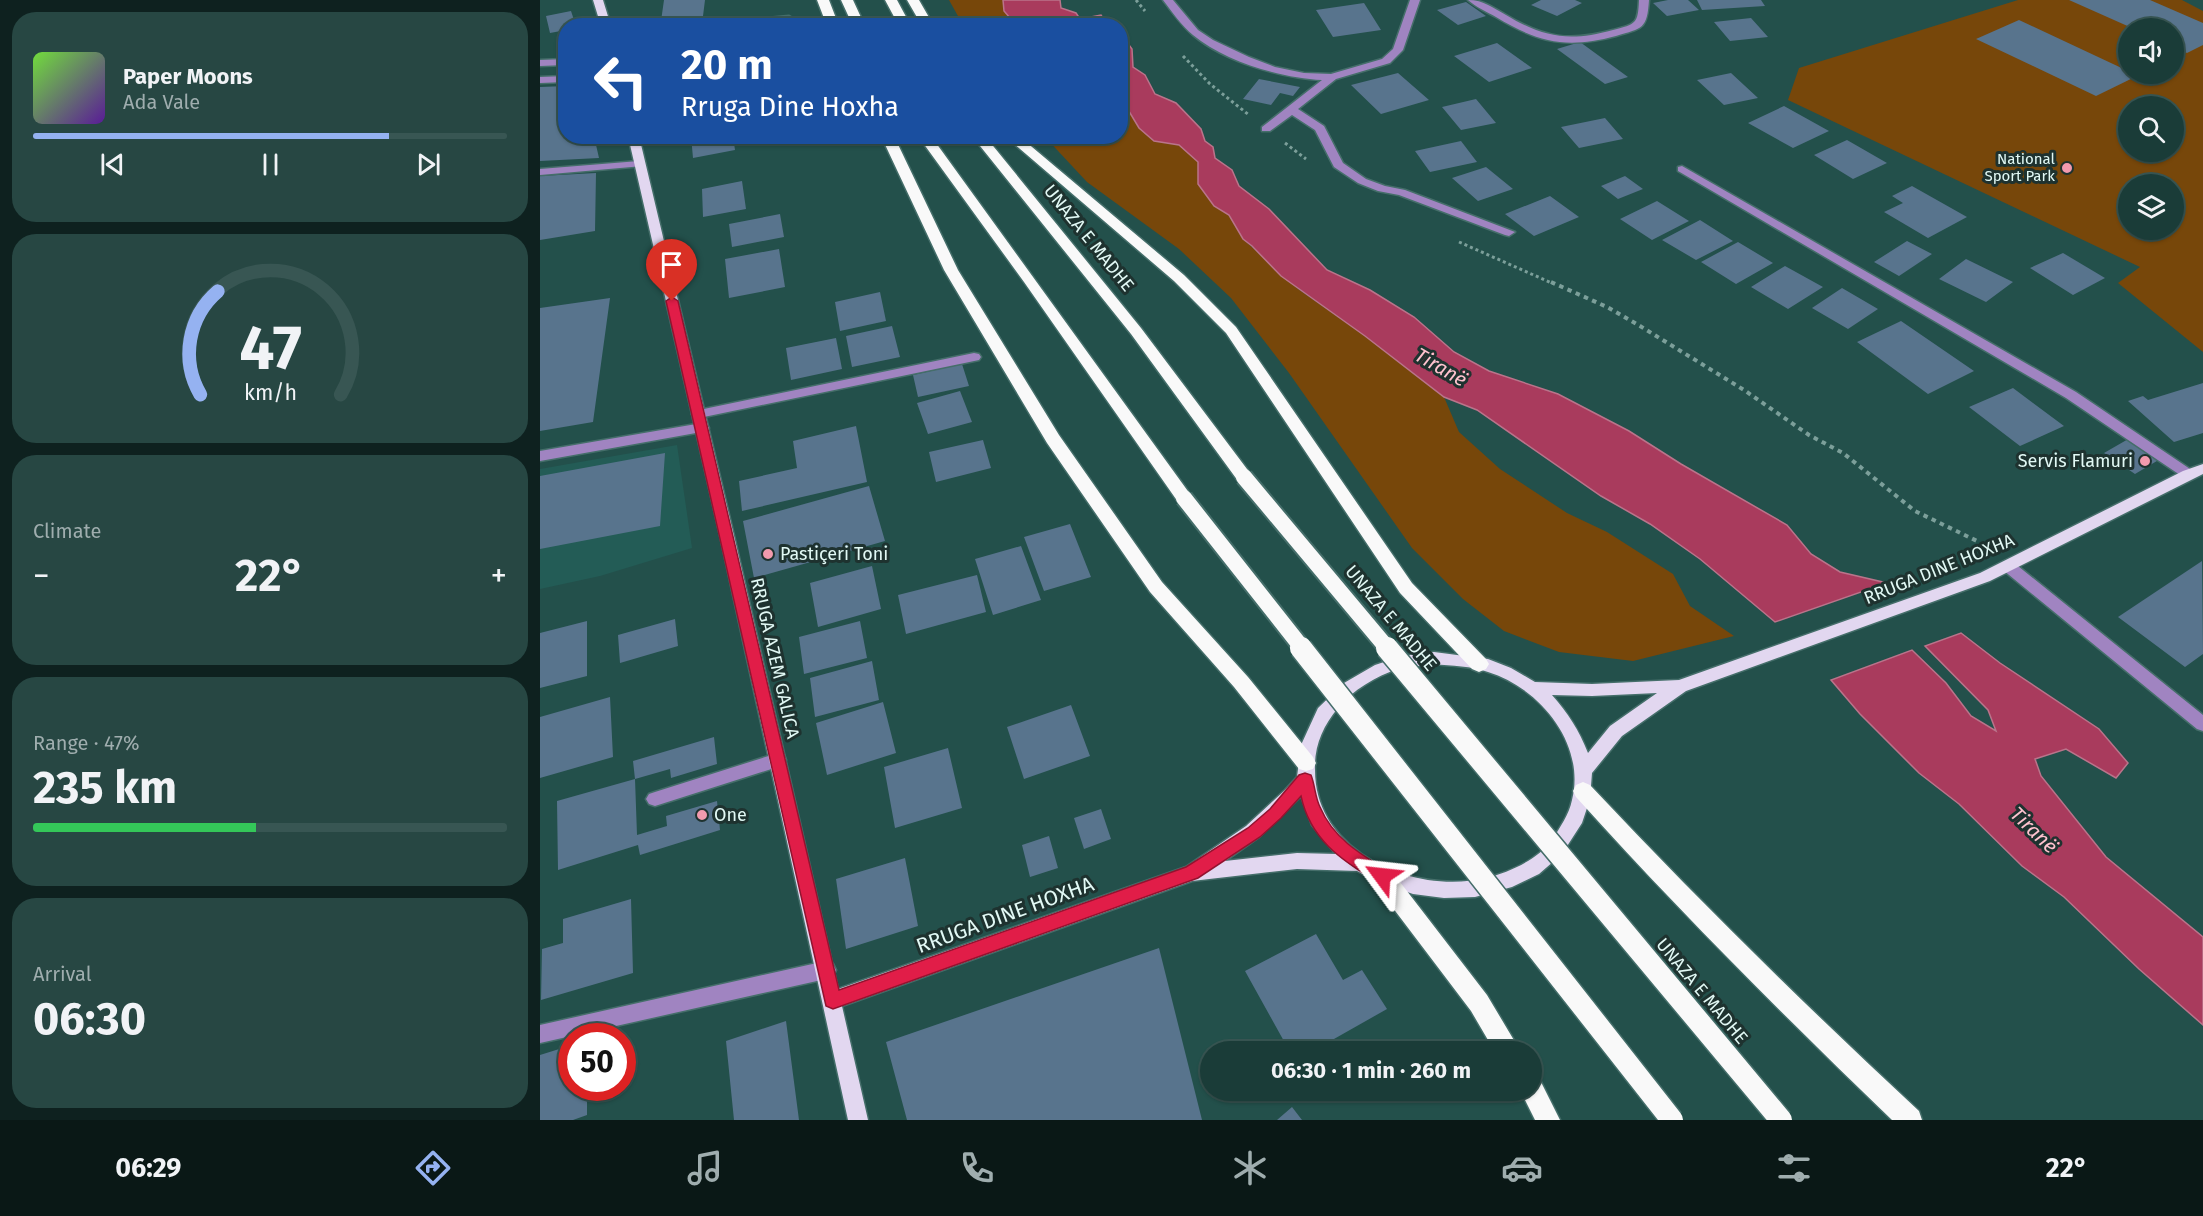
<!DOCTYPE html>
<html lang="en">
<head>
<meta charset="utf-8">
<style>
	body { margin:0; font-family:"Fira Sans",sans-serif; background:#274743; color:#f1f3f6; height:100vh; display:flex; flex-direction:column; font-size:22px; white-space:nowrap }
	* { box-sizing:border-box; margin:0 }
	p { font-size:20px; color:#9fadae }
	.icon { flex:none; width:33px; height:33px; fill:none; stroke:currentColor; stroke-width:2; stroke-linecap:round; stroke-linejoin:round }
	.map { position:relative; flex:1; overflow:hidden }
	.drawer { display:flex; flex-direction:column; gap:12px; padding:12px; background:#0e211f; width:540px }
	.drawer>* { flex:none }
	.guide { position:absolute; left:18px; top:18px; width:570px; height:126px; border-radius:24px; box-shadow:0 2px 4px #0004,0 0 0 2px #385653; background:#1a4fa0; color:#fff; overflow:hidden }
	.buttons { position:absolute; left:1578px; top:18px; display:grid; gap:12px }
	.buttons a { display:grid; place-items:center; width:66px; height:66px; border-radius:50%; background:#1a3c38; box-shadow:0 2px 4px #0004,0 0 0 2px #385653; font-size:30px }
	.speed { position:absolute; left:18px; top:1023px; display:flex; gap:12px; font-size:30px; font-weight:700; text-align:center }
	.speed>* { display:grid; place-content:center; width:78px; height:78px; border-radius:50%; background:#1a3c38; box-shadow:0 2px 4px #0004,0 0 0 2px #385653; line-height:1 }
	.speed .limit { border:9px solid #d22; background:#fff; color:#111 }
	.pin { position:absolute; display:grid; place-items:center; width:51px; height:51px; color:#fff; margin:-62px -26px; border-radius:50% 50% 50% 0; rotate:-45deg; box-shadow:0 0 6px #0007 }
	.pin .icon { rotate:45deg }
	.me { position:absolute; width:66px; margin:-33px; rotate:300deg; stroke-linejoin:round; filter:drop-shadow(0 0 4px #0008) }
	.turn { display:flex; align-items:center; gap:21px; height:126px; padding:0 24px; font-size:27px }
	.turn .icon { width:78px; height:78px; stroke-width:2.5 }
	.turn b { display:block; font-size:42px; line-height:51px }
	.big { font-size:45px; font-weight:700; line-height:1.1 }
	.drawer .card { flex:1; display:flex; flex-direction:column; justify-content:center; gap:9px; min-width:0; padding:0 21px; border-radius:24px; background:#274743 }
	.drawer .dial { align-items:center; gap:0 }
	.dial svg { height:156px; overflow:visible; fill:none; stroke:#385653; stroke-width:7; stroke-linecap:round; text-anchor:middle }
	.dial text { fill:#f1f3f6; stroke:none }
	.song { display:flex; align-items:center; gap:18px }
	.cover { width:72px; height:72px; border-radius:9px; background:linear-gradient(135deg,hsl(100 70% 55%),hsl(270 70% 35%)) }
	.played { height:6px; border-radius:3px; background:linear-gradient(90deg,#95b2f1 75%,#385653 75%) }
	.keys { display:flex; justify-content:space-around; direction:ltr }
	.heat { display:flex; justify-content:space-between; align-items:center; font-size:33px; direction:ltr }
	.charge { height:9px; border-radius:4px; background:linear-gradient(90deg,#34c759 47%,#385653 0) }
	.trip { position:absolute; left:660px; top:1041px; width:342px; height:60px; border-radius:30px; background:#1a3c38; box-shadow:0 2px 4px #0004,0 0 0 2px #385653; font-weight:700; line-height:60px; text-align:center }
	.dock { display:flex; height:96px; justify-content:space-around; align-items:center; background:#0a1816; color:#9fadae }
	.dock .icon { width:42px; height:42px }
	.dock .selected { color:#95b2f1 }
	.dock b { font-size:27px; color:#f1f3f6 }
	main { display:flex; flex:1; min-height:0 }
	.map>svg:first-child { display:block }
	.built { fill:#235c56 }
	.green { fill:#77470a; fill-rule:evenodd }
	.water { fill:#a93b5d; stroke:#ba748b; stroke-width:1.5 }
	.building { fill:#58748d }
	.lines { fill:none; stroke-linecap:round; stroke-linejoin:round }
	.minor-casing { stroke:#456e6a; stroke-width:3 }
	.major-casing { stroke:#456e6a; stroke-width:3 }
	.highway-casing { stroke:#456e6a; stroke-width:3 }
	.path-far1 { stroke:#7c9f9a; stroke-width:3; stroke-dasharray:3 3; stroke-linecap:butt }
	.path { stroke:#7c9f9a; stroke-width:4; stroke-dasharray:4.5 4.5; stroke-linecap:butt }
	.minor { fill:#a084c1; fill-rule:evenodd }
	.major { fill:#e2d7f0; fill-rule:evenodd }
	.highway { fill:#f9f9f9; fill-rule:evenodd }
	.highway-bridge-far1-casing { stroke:#456e6a; stroke-width:20; stroke-linecap:butt }
	.highway-bridge-casing { stroke:#456e6a; stroke-width:25; stroke-linecap:butt }
	.highway-bridge-far1 { stroke:#f9f9f9; stroke-width:16 }
	.highway-bridge { stroke:#f9f9f9; stroke-width:22 }
	.route { fill:#e11d48; stroke:#92132f; stroke-width:1.5 }
	.poi-dot { fill:#f29aae; stroke:#1e322f; stroke-width:2 }
	.labels { text-anchor:middle; stroke-width:6; stroke-linejoin:round; paint-order:stroke }
	.far-poi-label { font-size:15px; fill:#e2f9f5; stroke:#1e322f; text-anchor:end }
	.street-label { font-size:18px; fill:#e2f9f5; stroke:#1e322f }
	.poi-label { font-size:18px; fill:#e2f9f5; stroke:#1e322f; text-anchor:start }
	.water-label { font-size:20px; font-style:italic; fill:#ffc3cf; stroke:#1e322f }
	.near-street-label { font-size:21px; fill:#e2f9f5; stroke:#1e322f }
</style>
</head>
<body>
<main>
<section class="drawer">
<div class="card">
<div class="song"><i class="cover"></i><div><b>Paper Moons</b><p>Ada Vale</p></div></div>
<div class="played"></div>
<div class="keys"><svg class="icon" aria-label="previous" viewBox="0 0 24 24"><path d="M18 5L8 12l10 7zM5 5v14"/></svg><svg class="icon" aria-label="pause" viewBox="0 0 24 24"><path d="M8 5v14M16 5v14"/></svg><svg class="icon" aria-label="next" viewBox="0 0 24 24"><path d="M6 5l10 7-10 7zM19 5v14"/></svg></div>
</div>
<div class="card dial"><svg viewBox="0 0 100 80">
<path d="M14 69A42 42 0 1 1 86 69"/>
<path d="M14 69A42 42 0 0 1 23 16" stroke="#95b2f1"/>
<text x="50" y="56" font-size="32" font-weight="700">47</text>
<text x="50" y="72" font-size="11">km/h</text>
</svg></div>
<div class="card"><p>Climate</p>
<div class="heat"><a>−</a><b class="big">22°</b><a>+</a></div>
</div>
<div class="card"><p>Range · 47%</p><b class="big">235 km</b><div class="charge"></div></div>
<div class="card"><p>Arrival</p><b class="big">06:30</b></div>
</section>
<div class="map">
<svg width="1663" height="1120" viewBox="0 0 1663 1120">
	<rect width="100%" height="100%" fill="#23504b"/>
	<path class="built" d="M137,445L152,548L60,576L0,589V469Z"/>
	<path class="green" d="M409,0H463L464,11L476,25H423Z
		M1478,0H1642L1663,11V352L1578,283L1600,267L1248,100L1259,68ZM1588,28H1634V74H1588ZM1588,106H1634V152H1588ZM1588,184H1634V230H1588Z
		M581,98L599,128L614,141L639,145L658,162L674,206L689,215L703,239L758,289L825,336L904,397L919,432L960,469L1027,513L1067,532L1133,574L1150,606L1194,636L1093,661L1019,652L964,631L923,599L872,548L749,373L691,298L639,249L547,182L505,137L580,136Z"/>
	<path class="water" d="M463,0H520L521,8L536,13L540,19L561,15L565,21L552,23L554,25H476L464,11Z
		M581,34L592,49L593,67L605,75L615,94L636,103L661,129L665,141L673,147L675,158L692,170L699,186L729,209L787,270L830,290L874,317L914,352L949,371L1018,394L1089,431L1141,464L1247,525L1271,554L1300,572L1347,583L1235,622L1160,559L1110,524L1061,496L937,410L904,397L825,336L741,276L712,246L703,239L689,215L674,206L658,184V162L639,145L614,141L599,128L581,98Z
		M1421,633L1460,663L1559,729L1588,763L1576,778L1526,749L1495,759L1501,776L1566,857L1663,937V1025L1599,969L1524,897L1482,866L1419,804L1379,773L1320,714L1291,680L1372,650L1406,683L1431,716L1456,731L1448,710L1385,646Z"/>
	<path class="building" d="M124,0H165L163,16L121,21Z
		M1001,0H1035L1042,3L1017,16L991,5Z
		M1128,0H1148L1159,10L1127,16L1113,3Z
		M1157,0H1221L1225,6L1162,10Z
		M1529,0H1610L1663,23V45L1647,53L1634,47V28H1592Z
		M926,2L946,16L918,25L897,10Z
		M824,3L841,30L793,37L776,10Z
		M31,11L36,26H26V30L10,33L6,16Z
		M1211,18L1228,37L1190,41L1174,22Z
		M1479,20L1588,71V74L1599,75L1556,96L1436,39Z
		M1040,42L1088,77L1065,84L1017,49Z
		M957,43L992,68L949,82L914,56Z
		M858,73L889,100L841,114L811,85Z
		M1191,73L1218,98L1184,105L1157,80Z
		M719,79L760,87L753,96L740,93L731,105L703,99Z
		M26,86V136H54L59,158L0,161V87Z
		M936,99L956,123L921,130L902,107Z
		M1244,106L1289,131L1253,148L1208,123Z
		M1065,118L1083,139L1039,148L1021,127Z
		M151,136H193L195,150L153,158Z
		M1307,140L1347,163L1313,179L1274,155Z
		M921,141L937,162L890,172L875,151Z
		M946,167L973,189L938,201L912,178Z
		M56,173L55,231L0,240V176Z
		M1085,176L1103,189L1078,199L1061,186Z
		M202,181L206,209L163,217L162,189Z
		M1372,186L1427,217L1388,238L1344,212L1363,203L1352,196Z
		M1010,196L1039,217L994,236L965,214Z
		M1117,201L1149,221L1112,240L1080,219Z
		M240,214L244,237L192,247L189,224Z
		M1160,220L1193,241L1156,260L1122,240Z
		M1367,241L1392,254L1359,276L1334,262Z
		M1198,242L1233,263L1196,284L1161,262Z
		M239,249L245,287L189,298L185,259Z
		M1523,253L1565,278L1533,295L1490,268Z
		M1426,259L1473,282L1446,302L1399,279Z
		M1245,266L1283,287L1248,309L1211,287Z
		M1302,288L1338,309L1308,329L1272,308Z
		M340,292L346,321L300,331L295,302Z
		M70,298L53,422L0,431V308Z
		M1361,321L1434,371L1388,394L1317,342Z
		M352,326L360,357L312,367L306,336Z
		M296,338L302,369L251,380L246,348Z
		M422,364L429,386L378,397L373,375Z
		M1663,383V433L1634,442L1588,401L1603,396L1608,400Z
		M1473,388L1524,426L1480,446L1429,407Z
		M420,391L432,422L388,434L377,403Z
		M316,426L327,482L202,511L199,481L257,468L253,441Z
		M1590,438L1622,458L1595,474L1564,453Z
		M443,440L451,468L396,482L389,452Z
		M125,453L120,526L0,549V476Z
		M329,486L345,541L214,578L203,521Z
		M530,524L551,577L504,591L484,537Z
		M481,546L501,600L453,615L435,559Z
		M1662,561L1663,654L1645,667L1578,617Z
		M332,566L341,609L278,627L270,583Z
		M437,575L446,612L366,634L358,595Z
		M135,619L138,646L80,663L78,635Z
		M47,621V676L0,688V633Z
		M320,621L327,658L264,674L259,637Z
		M332,661L339,700L275,717L270,678Z
		M70,697L73,757L0,778V717Z
		M343,702L356,753L287,775L276,723Z
		M531,705L550,756L484,779L467,727Z
		M174,737L177,764L131,778L130,769L95,779L93,761Z
		M408,748L422,808L355,828L344,767Z
		M95,779L97,835L127,826L126,816L177,801L180,830L100,855L98,845L18,870L17,801Z
		M561,809L571,839L544,849L534,818Z
		M509,836L518,868L490,877L482,845Z
		M365,858L378,926L306,949L296,879Z
		M91,899L93,973L1,1000L2,949L23,943V919Z
		M776,934L803,980L822,970L847,1009L771,1052H750L705,971Z
		M619,948L662,1120H367L346,1042Z
		M246,1021L259,1120H194L186,1041Z
		M32,1045V1088H47V1115L33,1120H0V1055Z
		M752,1107L762,1120H737Z"/>
	<g class="lines">
		<g class="minor-casing">
			<path id="minor" d="M623,0H633L658,30L673,40L709,57L735,67L764,73L791,74L842,59L853,49L870,0H880L863,50L850,63L796,79L758,109L784,126L803,163L826,179L845,186L865,190L975,232L969,236L965,235L859,195L838,191L818,183L794,167L775,130L752,115L730,131H722V127L782,80C742,78 685,62 653,35C642,26 632,12 623,0Z
				M928,0C944,0 953,8 966,15C1004,38 1030,42 1073,30C1096,24 1098,24 1099,0H1109C1107,29 1103,28 1076,36C1027,49 999,43 956,17C947,12 936,7 928,0Z
				M249,16L254,19L252,21L210,26H167L172,23Z
				M26,59V65L0,66V60Z
				M26,76V82L0,83V77Z
				M99,161L103,162V166L0,175V169Z
				M1142,166L1536,392L1653,471L1655,474L1653,477H1643L1526,398L1138,171V167Z
				M434,353L439,354L441,357L439,360L159,418L152,414L159,410Z
				M162,423L167,425L169,428L167,431L0,461V451Z
				M1468,560L1473,562L1663,715V731L1657,729L1463,570L1460,566L1463,562Z
				M238,753L244,755L246,760L244,765L115,806L109,804L106,799L109,794L115,792Z
				M286,961L293,964L296,970L293,976L286,979L0,1043V1025Z"/>
		</g>
		<g class="major-casing">
			<path id="major" d="M53,0H63L71,26H61Z
				M88,136H99L195,540L298,989L646,867L706,826L745,790L757,777L761,745L778,708L804,683L835,665L862,656L894,652L948,659L971,668L995,682L1052,684L1139,680L1440,573L1643,471L1663,464V474L1450,581L1146,691L1082,736L1052,773L1050,799L1042,823L1022,854L999,874L972,887L935,897L904,898L873,894L838,882L817,871L757,869L652,881L302,1006L328,1120H308L181,540ZM894,664C912,666 931,666 948,672C1000,688 1046,744 1032,800C1029,815 1020,827 1012,840C997,860 970,872 946,878C875,895 775,854 775,770C774,746 783,726 798,708C813,690 836,676 858,669C870,666 882,666 894,664ZM1117,693L1070,726L1048,753C1039,730 1028,713 1012,695L1052,696ZM761,796L772,825L796,854L757,853L685,861L719,837Z"/>
		</g>
		<g class="highway-casing">
			<path id="highway" d="M277,0H289L299,26H287Z
				M301,0H313L325,26H313Z
				M345,0H357L371,26H359Z
				M367,0H379L394,26H382Z
				M341,136H354L418,270L519,435L622,582L708,677L773,757L776,763L773,769L766,771L759,769L694,687L610,592L507,443L404,270Z
				M378,136H391L650,494L653,498L650,502H638L484,282Z
				M432,136H445L601,328L710,473L713,477L710,481H698L591,334Z
				M465,136H479L644,275L696,327L872,583L946,659L949,664L946,669L939,672L932,669L860,593L686,333L634,281Z
				M1043,782L1050,785C1156,898 1266,1006 1379,1111L1382,1120H1352C1243,1015 1137,909 1036,797L1033,791L1036,785Z
				M842,866L850,869L947,995L981,1052H955L931,1011L834,883L831,876L834,869Z
				M992,1078L1001,1082L1020,1120H995L980,1090H992Z"/>
		</g>
		<path class="path-far1" d="M596,0L605,11
			M643,56L670,84L709,115
			M745,143L766,159
			M919,242L1014,284"/>
		<path class="path" d="M1011,282L1067,307L1100,326L1204,390L1269,435L1303,453L1375,511L1437,541L1445,548"/>
		<use href="#minor" class="minor"/>
		<use href="#major" class="major"/>
		<use href="#highway" class="highway"/>
		<g class="highway-bridge-far1-casing">
			<path id="highway-bridge-far1" d="M704,477L848,649
				M644,498L763,649"/>
		</g>
		<g class="highway-bridge-casing">
			<path id="highway-bridge" d="M761,648L1132,1120
				M847,648L1241,1120"/>
		</g>
		<use href="#highway-bridge-far1" class="highway-bridge-far1"/>
		<use href="#highway-bridge" class="highway-bridge"/>
	</g>
	<path class="route" d="M132,297L138,301L299,990L646,867L708,828L730,809L759,775L765,773L771,775C775,785 775,797 780,807C793,838 820,854 848,871L850,876L848,881L842,883L836,881C801,860 770,839 761,796L741,818L720,837L658,878L293,1009L286,1006L126,301Z"/>
	<g class="poi-dot">
		<circle cx="1527" cy="168" r="6"/>
		<circle cx="1605" cy="461" r="6"/>
		<circle cx="228" cy="554" r="6"/>
		<circle cx="162" cy="815" r="6"/>
	</g>
	<g class="labels">
		<g class="far-poi-label">
			<text x="1515" y="164">National<tspan x="1515" dy="17">Sport Park</tspan></text>
		</g>
		<g class="street-label">
			<text transform="translate(549 238) rotate(51)" y="6">UNAZA E MADHE</text>
			<text transform="translate(1399 569) rotate(-22)" y="6">RRUGA DINE HOXHA</text>
			<text transform="translate(851 618) rotate(50)" y="6">UNAZA E MADHE</text>
			<text transform="translate(235 658) rotate(77)" y="6">RRUGA AZEM GALICA</text>
			<text transform="translate(1162 991) rotate(50)" y="6">UNAZA E MADHE</text>
		</g>
		<g class="poi-label">
			<text x="1593" y="467" text-anchor="end">Servis Flamuri</text>
			<text x="240" y="560">Pastiçeri Toni</text>
			<text x="174" y="821">One</text>
		</g>
		<g class="water-label">
			<text transform="translate(901 367) rotate(30)" y="7">Tiranë</text>
			<text transform="translate(1494 830) rotate(44)" y="7">Tiranë</text>
		</g>
		<g class="near-street-label">
			<text transform="translate(465 915) rotate(-20)" y="7">RRUGA DINE HOXHA</text>
		</g>
	</g>
</svg>
<div class="buttons">
<a><svg class="icon" aria-label="sound" viewBox="0 0 24 24"><path d="M4 9h4l5-4v14l-5-4H4zM17 9q2 3 0 6"/></svg></a>
<a><svg class="icon" aria-label="search" viewBox="0 0 24 24"><circle cx="10" cy="10" r="6"/><path d="M15 15l6 6"/></svg></a>
<a><svg class="icon" aria-label="layers" viewBox="0 0 24 24"><path d="M12 4l9 5-9 5-9-5zM3 14l9 5 9-5"/></svg></a>
</div>
<div class="speed"><div class="limit">50</div></div>
<div class="pin" style="left:132px;top:301px;background:#d93025"><svg class="icon" aria-label="arrive" viewBox="0 0 24 24"><path d="M6 21V4h12l-3 4 3 4H6"/></svg></div>
<svg class="me" style="left:842px;top:876px" viewBox="-20 -20 40 40"><path d="M0-17L14 15 0 8-14 15z" fill="#e11d48" stroke="#fff" stroke-width="4"/></svg>
<div class="trip">06:30 · 1 min · 260 m</div>
<div class="guide">
<div class="turn"><svg class="icon" aria-label="left" viewBox="0 0 24 24"><path d="M17 20v-9H6M10 6l-5 5 5 5"/></svg><div><b>20 m</b>Rruga Dine Hoxha</div></div>
</div>
</div>
</main>
<nav class="dock">
<b>06:29</b>
<svg class="icon selected" aria-label="directions" viewBox="0 0 24 24"><path d="M12 3l9 9-9 9-9-9zM9 14v-3h6M13 9l2 2-2 2"/></svg>
<svg class="icon" aria-label="music" viewBox="0 0 24 24"><path d="M9 18V5l10-2v13"/><circle cx="6" cy="18" r="3"/><circle cx="16" cy="16" r="3"/></svg>
<svg class="icon" aria-label="phone" viewBox="0 0 24 24"><path d="M5 4h4l2 5-3 2q2 4 5 5l2-3 5 2v4C11 20 4 13 5 4z"/></svg>
<svg class="icon" aria-label="climate" viewBox="0 0 24 24"><path d="M12 3v18M4 7l16 10M4 17L20 7"/></svg>
<svg class="icon" aria-label="car" viewBox="0 0 24 24"><path d="M5 17H2v-5l4-1 3-4h7l3 4 3 1v5h-3M9 17h6M6 11h13"/><circle cx="7" cy="17" r="2"/><circle cx="17" cy="17" r="2"/></svg>
<svg class="icon" aria-label="filters" viewBox="0 0 24 24"><path d="M4 7h16M4 17h16"/><circle cx="9" cy="7" r="2"/><circle cx="15" cy="17" r="2"/></svg>
<b>22°</b>
</nav>
</body>
</html>
